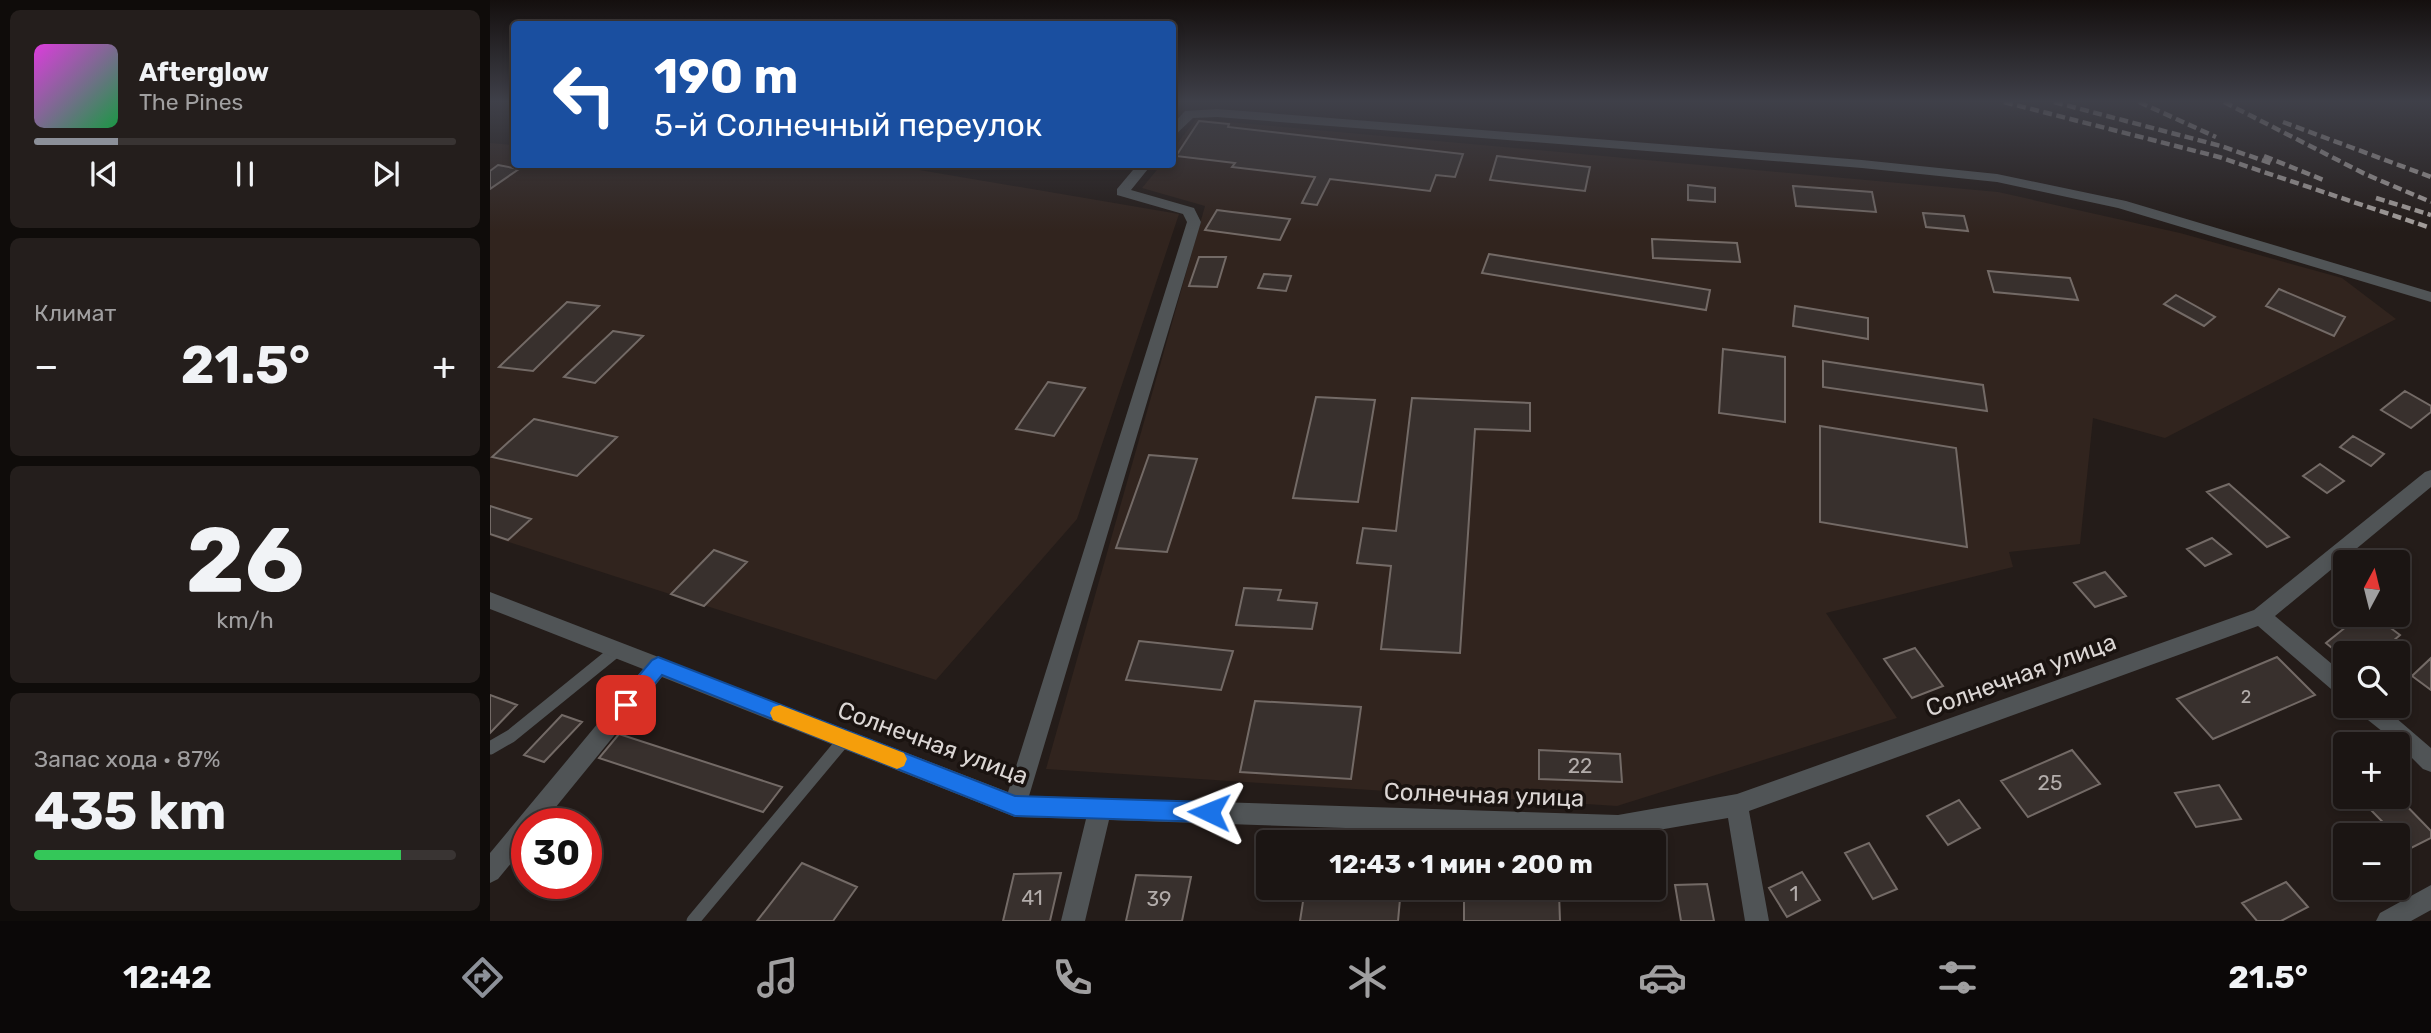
<!DOCTYPE html>
<html lang="ru">
<head>
<meta charset="utf-8">
<style>
	body { margin:0; font-family:Rubik,sans-serif; background:#241e1c; color:#f1f3f6; height:100vh; display:flex; flex-direction:column; font-size:26px; white-space:nowrap }
	* { box-sizing:border-box; margin:0 }
	p { font-size:23px; color:#a09fa0 }
	.icon { flex:none; width:38px; height:38px; fill:none; stroke:currentColor; stroke-width:2; stroke-linecap:round; stroke-linejoin:round }
	.map { position:relative; flex:1; overflow:hidden }
	.drawer { display:flex; flex-direction:column; gap:10px; padding:10px; background:#0f0c0a; width:490px }
	.drawer>* { flex:none }
	.banner { position:absolute; left:21px; top:21px; width:665px; height:147px; border-radius:7px; box-shadow:0 4px 10px #0003,0 0 0 2px #393433; background:#1a4fa0; color:#fff; overflow:hidden }
	.needle { width:46px; rotate:7deg }
	.controls { position:absolute; left:1843px; top:550px; display:grid; gap:14px }
	.controls a { display:grid; place-items:center; width:77px; height:77px; border-radius:7px; background:#1b1513; box-shadow:0 4px 10px #0003,0 0 0 2px #393433; font-size:35px }
	.speed { position:absolute; left:21px; top:808px; display:flex; gap:14px; font-size:35px; font-weight:700; text-align:center }
	.speed>* { display:grid; place-content:center; width:91px; height:91px; border-radius:50%; background:#1b1513; box-shadow:0 4px 10px #0003,0 0 0 2px #393433; line-height:1 }
	.speed .limit { border:10px solid #d22; background:#fff; color:#111 }
	.pin { position:absolute; display:grid; place-items:center; width:60px; height:60px; color:#fff; margin:-30px; border-radius:14px; box-shadow:0 4px 10px #0006 }
	.me { position:absolute; width:77px; margin:-38px; rotate:272deg; stroke-linejoin:round; filter:drop-shadow(0 0 5px #0008) }
	.turn { display:flex; align-items:center; gap:24px; height:147px; padding:0 28px; font-size:32px }
	.turn .icon { width:91px; height:91px; stroke-width:2.5 }
	.turn b { display:block; font-size:49px; line-height:60px }
	.big { font-size:52px; font-weight:700; line-height:1.1 }
	.drawer .card { flex:1; display:flex; flex-direction:column; justify-content:center; gap:10px; min-width:0; padding:0 24px; border-radius:10px; background:#241e1c }
	.drawer .dial { align-items:center; gap:0 }
	.dial b { font-size:91px; line-height:1 }
	.song { display:flex; align-items:center; gap:21px }
	.cover { width:84px; height:84px; border-radius:10px; background:linear-gradient(135deg,hsl(300 70% 55%),hsl(140 70% 35%)) }
	.played { height:7px; border-radius:4px; background:linear-gradient(90deg,#8c9099 20%,#393433 20%) }
	.keys { display:flex; justify-content:space-around; direction:ltr }
	.heat { display:flex; justify-content:space-between; align-items:center; font-size:38px; direction:ltr }
	.charge { height:10px; border-radius:5px; background:linear-gradient(90deg,#34c759 87%,#393433 0) }
	.trip { position:absolute; left:766px; top:830px; width:410px; height:70px; border-radius:7px; background:#1b1513; box-shadow:0 4px 10px #0003,0 0 0 2px #393433; font-weight:700; line-height:70px; text-align:center }
	.menu { display:flex; height:112px; justify-content:space-around; align-items:center; background:#0b0808; color:#a09fa0 }
	.menu .icon { width:49px; height:49px }
	.menu .selected { color:#8c9099 }
	.menu b { font-size:32px; color:#f1f3f6 }
	main { display:flex; flex:1; min-height:0 }
	.map>svg:first-child { display:block }
	.built { fill:#31241e }
	.building { fill:#38302d; stroke:#736a66; stroke-width:2 }
	.lines { fill:none; stroke-linecap:round; stroke-linejoin:round }
	.service { stroke:#505456; stroke-width:13 }
	.minor { fill:#505456; fill-rule:evenodd }
	.rail { stroke:#a7a19e; stroke-width:4.5; stroke-dasharray:9 4.5; stroke-linecap:butt }
	.route { fill:#1a73e8; stroke:#114b97; stroke-width:2 }
	.slow { fill:#f59e0b }
	.labels { text-anchor:middle; stroke-width:7; stroke-linejoin:round; paint-order:stroke }
	.number-label { font-size:18px; fill:#b2acaa }
	.near-number-label { font-size:21px; fill:#b2acaa }
	.near-street-label { font-size:24px; fill:#dbd6d4; stroke:#1a1310 }
</style>
</head>
<body>
<main>
<section class="drawer">
<div class="card">
<div class="song"><i class="cover"></i><div><b>Afterglow</b><p>The Pines</p></div></div>
<div class="played"></div>
<div class="keys"><svg class="icon" aria-label="previous" viewBox="0 0 24 24"><path d="M18 5L8 12l10 7zM5 5v14"/></svg><svg class="icon" aria-label="pause" viewBox="0 0 24 24"><path d="M8 5v14M16 5v14"/></svg><svg class="icon" aria-label="next" viewBox="0 0 24 24"><path d="M6 5l10 7-10 7zM19 5v14"/></svg></div>
</div>
<div class="card"><p>Климат</p>
<div class="heat"><a>−</a><b class="big">21.5°</b><a>+</a></div>
</div>
<div class="card dial"><b>26</b><p>km/h</p></div>
<div class="card"><p>Запас хода · 87%</p><b class="big">435 km</b><div class="charge"></div></div>
</section>
<div class="map">
<svg width="1941" height="921" viewBox="0 0 1941 921">
	<rect width="100%" height="100%" fill="#241c19"/>
	<path class="built" d="M706,119L1508,192L1690,233L1852,278L1906,319L1675,438L1603,418L1590,544L1519,552L1523,567L1336,613L1407,718L1127,806L556,769L715,206L652,188L671,165L682,164L683,149Z
		M0,143L24,145V164L400,165L689,214L587,519L446,680L0,536Z"/>
	<path class="building" d="M709,121L739,124L738,127L973,154L965,177L946,175L940,191L840,179L827,205L812,203L825,177L742,167L745,163L686,156Z
		M1007,156L1100,167L1095,191L1000,180Z
		M8,165L29,169L0,189V171Z
		M1198,185L1225,188V202L1198,200Z
		M1303,186L1382,192L1386,212L1306,206Z
		M727,210L742,212L800,219L790,240L715,230Z
		M1433,213L1474,216L1478,231L1436,227Z
		M1162,239L1247,243L1250,262L1163,258Z
		M999,254L1220,290L1216,310L992,273Z
		M709,257H736L727,287L699,286Z
		M1498,271L1580,278L1588,300L1504,292Z
		M774,274L801,276L796,291L768,288Z
		M1789,289L1855,317L1844,336L1776,306Z
		M1686,295L1725,317L1714,326L1674,304Z
		M77,302L109,306L43,371L9,367Z
		M1305,306L1378,318V339L1303,326Z
		M123,331L153,336L105,383L74,377Z
		M1233,349L1295,357V422L1229,413Z
		M1333,361L1493,385L1497,411L1333,387Z
		M558,382L595,388L564,436L526,429Z
		M1915,391L1941,406V412L1921,428L1891,410Z
		M826,397L885,400L868,502L803,498Z
		M922,398L1040,403V431L985,429L970,653L891,649L901,566L867,563L873,528L906,531Z
		M44,419L127,437L87,476L2,457Z
		M1330,426L1466,448L1477,547L1330,522Z
		M1863,436L1894,454L1881,466L1850,447Z
		M659,455L707,459L677,552L626,548Z
		M1830,464L1854,481L1837,493L1813,476Z
		M1739,484L1799,537L1777,547L1717,492Z
		M0,506L41,519L18,540L0,534Z
		M1722,538L1741,554L1715,566L1697,549Z
		M224,550L257,562L214,606L181,594Z
		M1615,572L1636,596L1605,607L1584,583Z
		M754,588L791,590L788,600L827,603L822,629L746,625Z
		M1872,614H1882L1910,635L1889,653H1848L1836,643Z
		M649,641L743,651L731,690L636,680Z
		M1425,648L1453,686L1422,698L1394,659Z
		M1787,657L1825,695L1723,739L1687,699Z
		M1941,658V690L1922,676Z
		M0,695L27,705L0,733Z
		M765,701L871,707L861,779L750,772Z
		M72,715L92,722L54,762L34,755Z
		M129,734L292,787L273,812L109,758Z
		M1049,750L1130,754L1132,782L1049,779Z
		M1582,750L1610,784L1538,817L1511,781Z
		M1729,785L1751,819L1706,827L1685,793Z
		M1899,796H1907L1941,831V838L1919,849L1878,807Z
		M1469,800L1490,828L1458,845L1437,816Z
		M1379,843L1407,889L1383,899L1355,853Z
		M312,863L367,887L343,921H267Z
		M1312,872L1330,900L1297,917L1279,888Z
		M571,873L560,921H513L524,874Z
		M646,875L701,877L692,921H636Z
		M1796,882L1818,907L1791,921H1767L1752,903Z
		M1217,884L1224,921H1191L1185,885Z
		M974,890L1069,893L1070,921H974Z
		M814,895L910,899L908,921H810Z"/>
	<g class="lines">
		<path class="service" d="M0,748L21,736L127,650
			M203,921L355,739"/>
		<path class="minor" d="M727,109L1372,160L1507,174L1636,201L1941,292V302L1628,208L1507,182L1372,168L727,117L703,118L682,138V125L695,111Z
			M648,164H662L641,190L704,208L711,222L539,796L1128,815L1247,794L1764,610L1935,472L1941,470V487L1785,616L1855,675V697L1848,695L1768,626L1259,811L1279,921H1255L1238,818L1128,837L619,820L595,921H571L596,819L525,817L172,677L52,824H37V844L8,879L0,883V853L153,669L0,609V592L518,792L697,222L693,214L627,195V189Z
			M1865,705H1891L1941,748V772L1933,769L1908,744L1868,712Z
			M1941,885V910L1921,921H1886L1890,913Z"/>
		<path class="rail" d="M1514,102L1729,157L1941,228
			M1564,102L1731,146L1783,164
			M1649,102L1726,137
			M1734,102L1875,174L1941,202
			M1793,122L1941,177
			M1774,156L1836,181
			M1886,198L1941,215"/>
	</g>
	<linearGradient id="sky" x2="0" y2="1"><stop stop-color="#140f0e"/><stop offset="0.44" stop-color="#3f4049"/><stop offset="1" stop-color="#3f4049" stop-opacity="0"/></linearGradient>
	<rect width="1941" height="231" fill="url(#sky)"/>
	<path class="route" d="M168,657L525,796L719,802L726,805L729,812L726,819L719,822L525,816L172,675L142,712L136,714L129,712L126,705L129,699L162,660Z"/>
	<path class="slow" d="M290,705L414,753L417,759L414,766L407,769L283,720L280,713L283,707Z"/>
	<g class="labels">
		<g class="number-label">
			<text x="1756" y="703">2</text>
		</g>
		<g class="near-number-label">
			<text x="1090" y="773">22</text>
			<text x="1560" y="790">25</text>
			<text x="1304" y="901">1</text>
			<text x="542" y="905">41</text>
			<text x="669" y="906">39</text>
		</g>
		<g class="near-street-label">
			<text transform="translate(1531 675) rotate(-20)" y="8">Солнечная улица</text>
			<text transform="translate(443 743) rotate(20)" y="8">Солнечная улица</text>
			<text transform="translate(994 795) rotate(2)" y="8">Солнечная улица</text>
		</g>
	</g>
</svg>
<div class="controls">
<a><svg class="needle" viewBox="-14 -14 28 28"><path d="M0-13l5 13h-10z" fill="#e53935"/><path d="M0 13l5-13h-10z" fill="#a09fa0"/></svg></a>
<a><svg class="icon" aria-label="search" viewBox="0 0 24 24"><circle cx="10" cy="10" r="6"/><path d="M15 15l6 6"/></svg></a>
<a>+</a>
<a>−</a>
</div>
<div class="speed"><div class="limit">30</div></div>
<div class="pin" style="left:136px;top:705px;background:#d93025"><svg class="icon" aria-label="arrive" viewBox="0 0 24 24"><path d="M6 21V4h12l-3 4 3 4H6"/></svg></div>
<svg class="me" style="left:719px;top:812px" viewBox="-20 -20 40 40"><path d="M0-17L14 15 0 8-14 15z" fill="#1a73e8" stroke="#fff" stroke-width="4"/></svg>
<div class="trip">12:43 · 1 мин · 200 m</div>
<div class="banner">
<div class="turn"><svg class="icon" aria-label="left" viewBox="0 0 24 24"><path d="M17 20v-9H6M10 6l-5 5 5 5"/></svg><div><b>190 m</b>5-й Солнечный переулок</div></div>
</div>
</div>
</main>
<nav class="menu">
<b>12:42</b>
<svg class="icon selected" aria-label="directions" viewBox="0 0 24 24"><path d="M12 3l9 9-9 9-9-9zM9 14v-3h6M13 9l2 2-2 2"/></svg>
<svg class="icon" aria-label="music" viewBox="0 0 24 24"><path d="M9 18V5l10-2v13"/><circle cx="6" cy="18" r="3"/><circle cx="16" cy="16" r="3"/></svg>
<svg class="icon" aria-label="phone" viewBox="0 0 24 24"><path d="M5 4h4l2 5-3 2q2 4 5 5l2-3 5 2v4C11 20 4 13 5 4z"/></svg>
<svg class="icon" aria-label="climate" viewBox="0 0 24 24"><path d="M12 3v18M4 7l16 10M4 17L20 7"/></svg>
<svg class="icon" aria-label="car" viewBox="0 0 24 24"><path d="M5 17H2v-5l4-1 3-4h7l3 4 3 1v5h-3M9 17h6M6 11h13"/><circle cx="7" cy="17" r="2"/><circle cx="17" cy="17" r="2"/></svg>
<svg class="icon" aria-label="filters" viewBox="0 0 24 24"><path d="M4 7h16M4 17h16"/><circle cx="9" cy="7" r="2"/><circle cx="15" cy="17" r="2"/></svg>
<b>21.5°</b>
</nav>
</body>
</html>
